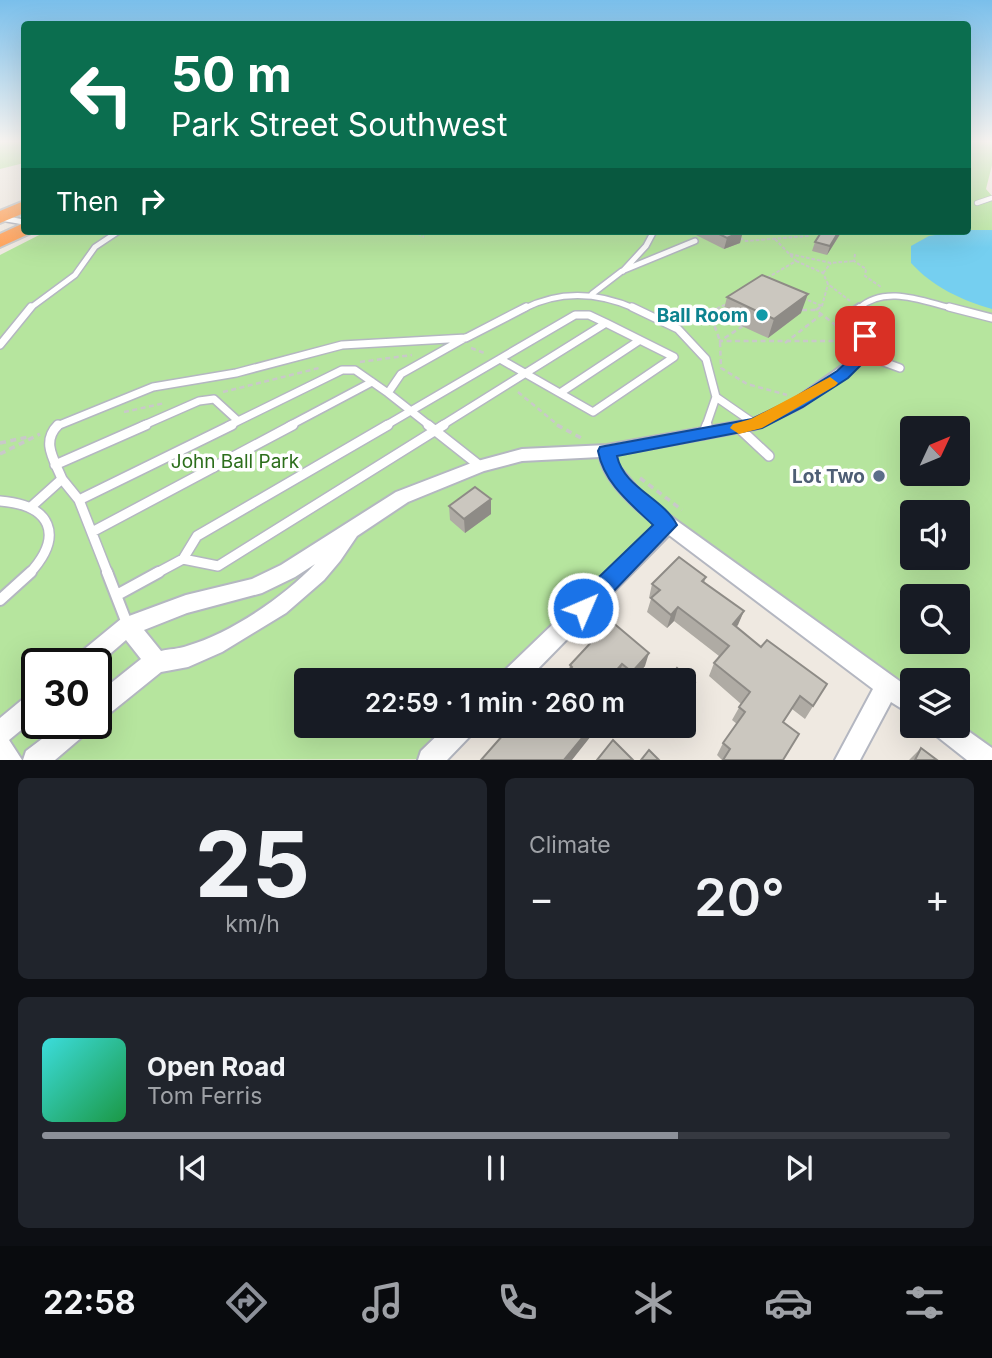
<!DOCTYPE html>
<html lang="en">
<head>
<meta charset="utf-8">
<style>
	body { margin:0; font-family:Inter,sans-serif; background:#20242c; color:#f1f3f6; height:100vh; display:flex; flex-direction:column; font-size:26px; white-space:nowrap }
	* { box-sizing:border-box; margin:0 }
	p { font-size:23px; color:#9ea1a6 }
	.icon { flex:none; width:38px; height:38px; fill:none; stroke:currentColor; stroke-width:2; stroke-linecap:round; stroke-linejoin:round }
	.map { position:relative; height:760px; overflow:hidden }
	.details { display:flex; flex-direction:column; gap:18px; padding:18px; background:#0d0f14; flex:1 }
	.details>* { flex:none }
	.guide { position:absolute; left:21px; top:21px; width:950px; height:214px; border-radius:7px; box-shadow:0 7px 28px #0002; background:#0b6e4f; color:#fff; overflow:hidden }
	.needle { width:46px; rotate:46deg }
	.tools { position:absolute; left:900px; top:416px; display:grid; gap:14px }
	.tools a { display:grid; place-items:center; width:70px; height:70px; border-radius:7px; background:#171b24; box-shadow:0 7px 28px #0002; font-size:35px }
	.speed { position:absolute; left:21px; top:648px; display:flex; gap:14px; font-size:35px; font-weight:700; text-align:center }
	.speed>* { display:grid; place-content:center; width:91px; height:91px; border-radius:50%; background:#171b24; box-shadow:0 7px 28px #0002; line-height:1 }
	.speed .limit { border:4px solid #111; border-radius:10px; background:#fff; color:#111 }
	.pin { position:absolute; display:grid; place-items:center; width:60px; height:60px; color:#fff; margin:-30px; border-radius:14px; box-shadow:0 4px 10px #0006 }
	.me { position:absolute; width:77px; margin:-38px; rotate:45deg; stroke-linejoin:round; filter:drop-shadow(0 0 5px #0008) }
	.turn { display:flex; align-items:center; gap:24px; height:147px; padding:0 35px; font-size:32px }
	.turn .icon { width:91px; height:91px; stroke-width:2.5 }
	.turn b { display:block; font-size:49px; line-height:60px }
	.then { display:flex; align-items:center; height:66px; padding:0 35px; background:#0003; gap:14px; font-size:26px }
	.big { font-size:52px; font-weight:600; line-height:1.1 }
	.details .widget { flex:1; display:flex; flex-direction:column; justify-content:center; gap:10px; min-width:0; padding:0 24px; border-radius:10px; background:#20242c }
	.details .dial { align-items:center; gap:0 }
	.dial b { font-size:91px; line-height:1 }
	.song { display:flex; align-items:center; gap:21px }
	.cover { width:84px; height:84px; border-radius:10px; background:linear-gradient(135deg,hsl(180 70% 55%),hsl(140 70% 35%)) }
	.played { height:7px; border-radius:4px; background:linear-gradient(90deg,#8c9099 70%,#363941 70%) }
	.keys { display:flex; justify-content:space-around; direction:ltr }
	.heat { display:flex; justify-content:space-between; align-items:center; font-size:38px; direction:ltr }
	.details .tiles { flex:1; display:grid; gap:18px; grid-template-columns:1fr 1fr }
	.widget:last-child { grid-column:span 2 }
	.trip { position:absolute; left:294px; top:668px; width:402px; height:70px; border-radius:7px; background:#171b24; box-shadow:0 7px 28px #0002; font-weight:600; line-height:70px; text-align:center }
	.tabs { display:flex; height:112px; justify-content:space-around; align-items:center; background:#090b0e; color:#9ea1a6 }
	.tabs .icon { width:49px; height:49px }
	.tabs .on { color:#8c9099 }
	.tabs b { font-size:32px; color:#f1f3f6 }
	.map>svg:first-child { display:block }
	.green { fill:#b6e59e; fill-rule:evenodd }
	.water { fill:#75cff0 }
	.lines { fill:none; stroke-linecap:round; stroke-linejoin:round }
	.service-far4-casing { stroke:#b4b7c1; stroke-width:6 }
	.service-far3-casing { stroke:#b4b7c1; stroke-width:8 }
	.service-far2-casing { stroke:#b4b7c1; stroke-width:10 }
	.service-far1-casing { stroke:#b4b7c1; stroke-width:12 }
	.service-casing { stroke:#b4b7c1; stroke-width:14 }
	.minor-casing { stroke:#b4b7c1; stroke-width:4 }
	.motorway-casing { stroke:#c9c9c9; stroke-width:4 }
	.path-far2 { stroke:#c9c9c9; stroke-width:2; stroke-dasharray:3.5 2; stroke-linecap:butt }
	.path-far1 { stroke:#c9c9c9; stroke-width:2.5; stroke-dasharray:5 3.5; stroke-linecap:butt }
	.path { stroke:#c9c9c9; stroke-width:3.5; stroke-dasharray:6 4.5; stroke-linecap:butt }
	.service-far4 { stroke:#fff; stroke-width:4.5 }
	.service-far3 { stroke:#fff; stroke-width:5 }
	.service-far2 { stroke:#fff; stroke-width:7 }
	.service-far1 { stroke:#fff; stroke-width:9 }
	.service { stroke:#fff; stroke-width:10 }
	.minor { fill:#fff; fill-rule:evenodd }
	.motorway { fill:#ffa35c; fill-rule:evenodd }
	.wall { fill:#afaba4 }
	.shaded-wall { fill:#8e8b86 }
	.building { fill:#cbc7bf; stroke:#8e8b86; stroke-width:2 }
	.route { fill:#1a73e8; stroke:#114b97; stroke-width:2 }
	.slow { fill:#f59e0b }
	.culture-dot { fill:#0f9aa8; stroke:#fff; stroke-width:2.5 }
	.service-dot { fill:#5c6f8a; stroke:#fff; stroke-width:2.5 }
	.labels { text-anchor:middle; stroke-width:7; stroke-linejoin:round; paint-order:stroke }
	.culture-label { font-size:19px; font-weight:bold; fill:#0d838f; stroke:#fff; text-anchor:end }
	.park-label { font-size:19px; fill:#2c6e1b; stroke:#fff }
	.service-label { font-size:19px; font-weight:bold; fill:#4e5e75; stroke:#fff; text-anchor:end }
</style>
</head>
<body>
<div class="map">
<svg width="992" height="760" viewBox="0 0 992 760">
	<rect width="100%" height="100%" fill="#efe9e1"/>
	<path class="green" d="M0,142H24V163L0,169Z
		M968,142H992V165L986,189L992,196V759L957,726V681H912V704L667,525L510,681H306V726H464L430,759L0,760V255L47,231H968ZM912,429H957V474H912ZM912,513H957V558H912ZM912,597H957V642H912ZM37,663H96V723H37Z"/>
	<path class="water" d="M968,230H992V309C961,300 933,287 911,263V246L929,236Z"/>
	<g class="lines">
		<g class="service-far4-casing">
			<path id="service-far4" d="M977,203L992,198"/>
		</g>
		<g class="service-far3-casing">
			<path id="service-far3" d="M1,218L24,222
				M623,271L646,246L654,231
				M592,294L622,271L695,241
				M859,308C886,284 924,302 956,309
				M29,309L75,275L95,247L119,231
				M523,309C560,290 598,292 636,309"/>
		</g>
		<g class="service-far2-casing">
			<path id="service-far2" d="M632,307L678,329L706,359L716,397L755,424
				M949,307L992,318
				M0,345L31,307
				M859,353L900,368
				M500,359L593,412L674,357L606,323
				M560,393L640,340
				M57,426L153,387L236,373L342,345L466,338L526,307
				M142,426L199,401L214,399L237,420
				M228,426L342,370H355L388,393
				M289,426L372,382
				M385,426L575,315H589L606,323L441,426
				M430,426L388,393L401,374L465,338
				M706,426L716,397"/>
		</g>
		<g class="service-far1-casing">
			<path id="service-far1" d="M428,425L480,466
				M739,428L769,456
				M703,435L707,425
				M55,465L146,425
				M62,479L79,500L232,425
				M79,500L108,574
				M0,501C51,505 65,535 29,574
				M32,506L62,479C54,459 41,442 58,425
				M92,532L293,425
				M183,559L218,566L444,425
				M183,559L197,536L388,425
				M155,574L183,559"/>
		</g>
		<g class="service-casing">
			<path id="service" d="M107,572L128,626
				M117,595L159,572
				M0,600L31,572"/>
		</g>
		<g class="minor-casing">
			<path id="minor" d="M859,304L865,308L871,336L863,362L802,407L756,429L616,455L618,465L648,500L912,690V715L891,702L860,760H835L873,689L669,535L526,681H499L502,673L656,525C636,510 604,482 600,457L522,461L484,471L408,502L357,536L340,561L324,580L286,613L222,652L188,667L161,672L104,718L96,721V695L141,659L126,640L96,666V663H73L76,656L121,619L186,595L252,579L281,565L396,492L474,462L522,449L607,445L753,419L792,401L850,360L859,336L853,308ZM315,564C284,597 231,633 187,646C179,649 169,649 161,651L144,630L187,613L262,593L295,577Z
				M37,691V717L9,740L22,760H0V718L29,694Z
				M63,723H93L89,731L55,760H23L26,751Z
				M957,723L992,748V760H967L934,734L930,726H957Z
				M447,726H476L472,734L447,760H418L421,751Z"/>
		</g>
		<g class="motorway-casing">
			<path id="motorway" d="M24,201V213L0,223V211Z
				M24,223V231L31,233L0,247V234Z"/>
		</g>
		<path class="path-far2" d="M968,148L977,142
			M413,231L424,237
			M740,238L746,241L808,236L815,231
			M790,254L831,263L854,261
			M855,254L854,261L866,269L865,276L881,287
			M796,261L823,273L828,284L850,301
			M823,273L831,263
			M767,278L796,261L774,238
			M803,298L822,306
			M717,309L726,304
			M817,309L822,306L828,284"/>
		<path class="path-far1" d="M720,307L710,313L720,341L721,368L747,384L787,395
			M820,307L816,310L851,337
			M802,310H816
			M743,326L720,341H850
			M785,343L822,314
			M471,348L487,354
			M360,362L412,355
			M223,392L319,368
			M518,392L559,426
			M124,412L165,403"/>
		<path class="path" d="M557,425L583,439
			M0,443L28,437
			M0,454L40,434
			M640,478L682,510"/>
		<use href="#service-far4" class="service-far4"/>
		<use href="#service-far3" class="service-far3"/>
		<use href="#service-far2" class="service-far2"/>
		<use href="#service-far1" class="service-far1"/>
		<use href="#service" class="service"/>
		<use href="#minor" class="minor"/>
		<use href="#motorway" class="motorway"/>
	</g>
	<path class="wall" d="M696,231H742L740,243L724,249L696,235Z
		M822,231H842L827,255L812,251L815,242Z
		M727,297L801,313L768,338L722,317Z
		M449,506L491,514L465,533L450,520Z
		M706,577L704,583L744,611L736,627L761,647L827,684L805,719L792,709L783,722V760H722L717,755L723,743L737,724L732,720L741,704L709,676L714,663L719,656L674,621L667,628L647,612L651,599L649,598L652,584Z
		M611,621L645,666L632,681H622L619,678L569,670L570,665Z
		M921,748L937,760H909Z"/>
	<path class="shaded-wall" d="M743,231L740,243L724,249L727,238Z
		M839,231H842L827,255L830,246Z
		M808,294L801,313L768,338L774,319Z
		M491,499V514L465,533L464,519Z
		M678,607L674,621L667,628L671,615Z
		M744,611L738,625L727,638L733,624Z
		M649,653L645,666L632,681H629L632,672Z
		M622,664L619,678L616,681H607Z
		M695,683L693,690L684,700V697Z
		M592,726H599L572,760H564Z"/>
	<path class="building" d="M713,231H743L727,238Z
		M822,231H839L830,246L815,242Z
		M762,275L808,294L774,319L727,297Z
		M475,487L491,499L464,519L449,506Z
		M679,557L706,577L702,581L744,611L733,624L761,647L767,640L827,684L813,706L800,696L783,722L799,734L783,760H723L730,749L723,743L745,712L739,707L750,692L714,663L729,646L678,607L671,615L651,598L660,590L652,584Z
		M611,621L649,653L632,672L622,664L607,681H559L572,667L570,665Z
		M677,668L695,683L684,697V681H667Z
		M511,726H592L564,760H481Z
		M613,740L633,760H597Z
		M921,748L937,760H915Z
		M649,750L659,760H641Z"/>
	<linearGradient id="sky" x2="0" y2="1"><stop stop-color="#7abfeb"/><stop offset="0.57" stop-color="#f8f5f2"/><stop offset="1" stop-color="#f8f5f2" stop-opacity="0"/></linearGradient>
	<rect width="992" height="248" fill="url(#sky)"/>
	<path class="route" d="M865,332L872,336L864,362L848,378L803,407L762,428L617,456C624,488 663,498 677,525L591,615L583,618L575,615L572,608L575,600L653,525C630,503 604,483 598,451L600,447L752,419L791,400L837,371L849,360L858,336Z"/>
	<path class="slow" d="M830,377L838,383L835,386L762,428L739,434L730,428L733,424L751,419Z"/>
	<circle class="culture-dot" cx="762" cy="315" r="7"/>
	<circle class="service-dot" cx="879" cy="476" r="7"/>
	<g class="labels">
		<g class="culture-label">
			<text x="748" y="322">Ball Room</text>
		</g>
		<g class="park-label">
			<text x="235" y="468">John Ball Park</text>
		</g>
		<g class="service-label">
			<text x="865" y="483">Lot Two</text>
		</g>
	</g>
</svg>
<div class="tools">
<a><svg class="needle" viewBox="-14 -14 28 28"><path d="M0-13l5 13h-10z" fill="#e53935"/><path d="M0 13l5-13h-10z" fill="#9ea1a6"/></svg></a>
<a><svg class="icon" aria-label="sound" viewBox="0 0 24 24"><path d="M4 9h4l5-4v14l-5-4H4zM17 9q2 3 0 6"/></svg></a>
<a><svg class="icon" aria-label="search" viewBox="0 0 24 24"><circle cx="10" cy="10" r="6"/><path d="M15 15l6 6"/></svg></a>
<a><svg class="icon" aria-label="layers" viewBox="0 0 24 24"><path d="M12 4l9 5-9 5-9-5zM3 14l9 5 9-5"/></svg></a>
</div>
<div class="speed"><div class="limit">30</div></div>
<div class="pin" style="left:865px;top:336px;background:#d93025"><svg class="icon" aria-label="arrive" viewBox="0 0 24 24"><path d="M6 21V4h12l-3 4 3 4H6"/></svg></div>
<svg class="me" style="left:583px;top:608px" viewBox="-20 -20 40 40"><circle r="17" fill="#1a73e8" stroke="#fff" stroke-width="3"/><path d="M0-11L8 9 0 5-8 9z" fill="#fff"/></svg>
<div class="trip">22:59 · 1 min · 260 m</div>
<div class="guide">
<div class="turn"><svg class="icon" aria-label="left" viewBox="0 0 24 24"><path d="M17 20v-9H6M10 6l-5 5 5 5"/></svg><div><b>50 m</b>Park Street Southwest</div></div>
<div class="then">Then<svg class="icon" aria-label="right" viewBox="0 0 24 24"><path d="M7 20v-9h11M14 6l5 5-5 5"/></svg></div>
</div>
</div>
<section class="details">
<div class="tiles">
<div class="widget dial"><b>25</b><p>km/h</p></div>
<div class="widget"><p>Climate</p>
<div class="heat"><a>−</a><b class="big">20°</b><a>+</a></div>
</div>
<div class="widget">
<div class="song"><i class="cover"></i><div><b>Open Road</b><p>Tom Ferris</p></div></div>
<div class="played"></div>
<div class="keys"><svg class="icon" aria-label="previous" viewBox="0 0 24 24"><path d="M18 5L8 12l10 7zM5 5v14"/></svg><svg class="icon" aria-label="pause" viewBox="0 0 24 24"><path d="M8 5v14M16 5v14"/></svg><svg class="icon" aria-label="next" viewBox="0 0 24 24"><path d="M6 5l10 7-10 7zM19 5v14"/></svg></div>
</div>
</div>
</section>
<nav class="tabs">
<b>22:58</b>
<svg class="icon on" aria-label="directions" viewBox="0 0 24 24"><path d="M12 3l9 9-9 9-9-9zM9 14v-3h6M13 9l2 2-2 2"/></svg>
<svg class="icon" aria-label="music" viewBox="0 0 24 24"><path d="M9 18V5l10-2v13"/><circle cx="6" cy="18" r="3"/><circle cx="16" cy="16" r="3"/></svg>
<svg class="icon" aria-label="phone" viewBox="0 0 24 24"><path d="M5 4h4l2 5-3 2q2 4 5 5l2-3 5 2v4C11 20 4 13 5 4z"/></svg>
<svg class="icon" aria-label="climate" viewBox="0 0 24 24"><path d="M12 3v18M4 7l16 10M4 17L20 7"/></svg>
<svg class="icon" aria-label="car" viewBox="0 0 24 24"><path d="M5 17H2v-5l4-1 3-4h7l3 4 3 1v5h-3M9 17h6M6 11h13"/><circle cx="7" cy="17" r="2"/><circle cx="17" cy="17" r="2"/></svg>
<svg class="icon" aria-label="filters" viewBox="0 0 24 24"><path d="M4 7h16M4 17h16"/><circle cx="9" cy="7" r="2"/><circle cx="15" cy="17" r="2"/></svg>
</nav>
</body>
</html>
